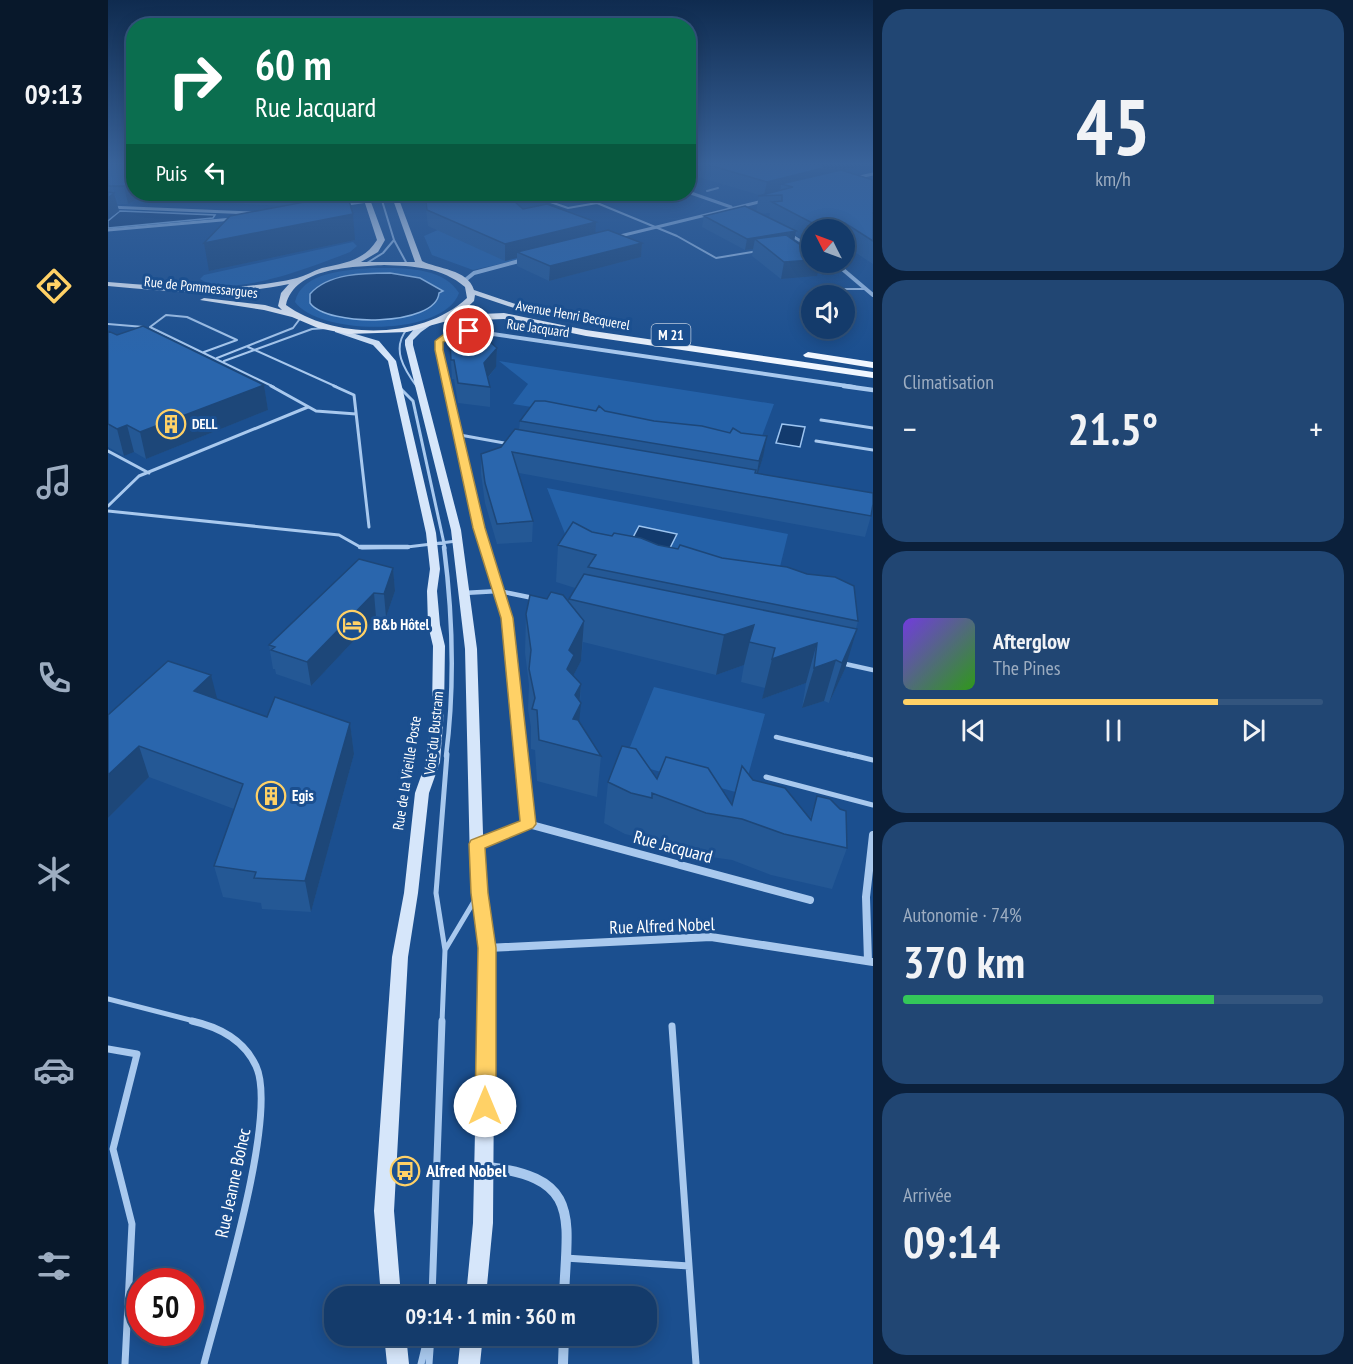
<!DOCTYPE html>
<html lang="fr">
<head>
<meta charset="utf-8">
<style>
	body { margin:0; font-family:"PT Sans Narrow",sans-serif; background:#214673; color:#f1f3f6; height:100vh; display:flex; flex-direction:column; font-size:22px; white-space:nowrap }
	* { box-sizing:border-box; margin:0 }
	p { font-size:20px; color:#9dadc1 }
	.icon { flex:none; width:33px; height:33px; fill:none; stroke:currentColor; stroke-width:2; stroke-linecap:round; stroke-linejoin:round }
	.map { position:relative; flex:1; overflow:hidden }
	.details { display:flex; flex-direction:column; gap:9px; padding:9px; background:#0b203b; width:480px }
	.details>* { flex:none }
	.guide { position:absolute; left:18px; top:18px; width:570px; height:183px; border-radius:24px; box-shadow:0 3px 15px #0003,0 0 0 2px #33557e; background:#0b6e4f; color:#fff; overflow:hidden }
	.needle { width:39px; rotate:312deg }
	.tools { position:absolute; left:693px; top:219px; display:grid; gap:12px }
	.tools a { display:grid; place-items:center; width:54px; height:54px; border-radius:50%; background:#143b6b; box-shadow:0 3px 15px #0003,0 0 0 2px #33557e; font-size:30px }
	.speed { position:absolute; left:18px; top:1268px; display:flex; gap:12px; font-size:30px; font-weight:700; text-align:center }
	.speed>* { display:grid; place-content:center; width:78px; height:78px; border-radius:50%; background:#143b6b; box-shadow:0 3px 15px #0003,0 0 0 2px #33557e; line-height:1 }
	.speed .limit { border:9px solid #d22; background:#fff; color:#111 }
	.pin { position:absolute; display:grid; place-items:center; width:51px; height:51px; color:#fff; margin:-26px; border:3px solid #fff; border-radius:50%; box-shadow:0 2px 6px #0007 }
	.me { position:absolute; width:66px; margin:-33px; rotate:0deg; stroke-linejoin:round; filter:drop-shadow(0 0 4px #0008) }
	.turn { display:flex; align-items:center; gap:21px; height:126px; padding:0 30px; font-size:27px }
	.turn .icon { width:78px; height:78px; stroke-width:2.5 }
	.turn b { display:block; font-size:42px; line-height:51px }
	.then { display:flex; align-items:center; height:57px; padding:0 30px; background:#0003; gap:12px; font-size:22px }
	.big { font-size:45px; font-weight:700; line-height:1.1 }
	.details .card { flex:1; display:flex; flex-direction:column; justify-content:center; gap:9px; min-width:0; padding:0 21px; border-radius:24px; background:#214673 }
	.details .dial { align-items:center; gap:0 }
	.dial b { font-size:78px; line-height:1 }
	.song { display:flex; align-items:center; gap:18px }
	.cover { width:72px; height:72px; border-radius:9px; background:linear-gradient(135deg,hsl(260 70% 55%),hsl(110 70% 35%)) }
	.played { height:6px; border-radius:3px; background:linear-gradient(90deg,#ffd166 75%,#33557e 75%) }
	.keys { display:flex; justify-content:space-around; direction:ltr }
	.heat { display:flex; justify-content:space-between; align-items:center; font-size:33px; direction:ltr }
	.charge { height:9px; border-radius:4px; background:linear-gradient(90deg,#34c759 74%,#33557e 0) }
	.trip { position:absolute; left:216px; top:1286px; width:333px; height:60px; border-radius:24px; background:#143b6b; box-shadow:0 3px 15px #0003,0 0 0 2px #33557e; font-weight:700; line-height:60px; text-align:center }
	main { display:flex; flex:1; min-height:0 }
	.dock { display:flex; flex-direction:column; width:108px; justify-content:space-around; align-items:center; background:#08182b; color:#9dadc1 }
	.dock .icon { width:42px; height:42px }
	.dock .on { color:#ffd166 }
	.dock b { font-size:27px; color:#f1f3f6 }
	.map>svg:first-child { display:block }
	.green { fill:#2461a8 }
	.water { fill:#123a6d; stroke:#9cc4f0; stroke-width:1.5 }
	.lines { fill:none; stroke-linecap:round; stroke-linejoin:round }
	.lane-far4 { stroke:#a9c9ee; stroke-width:2 }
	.lane-far3 { stroke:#a9c9ee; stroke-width:3 }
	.lane-far2 { stroke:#a9c9ee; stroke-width:4.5 }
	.lane-far1 { stroke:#a9c9ee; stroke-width:5 }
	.lane { stroke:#a9c9ee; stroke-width:7 }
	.street-far5 { stroke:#a9c9ee; stroke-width:3 }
	.street-far4 { stroke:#a9c9ee; stroke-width:4 }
	.street-far3 { stroke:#a9c9ee; stroke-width:4.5 }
	.street-far2 { stroke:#a9c9ee; stroke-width:6 }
	.street-far1 { stroke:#a9c9ee; stroke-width:8 }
	.street { stroke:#a9c9ee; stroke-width:10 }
	.secondary { fill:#d6e6fa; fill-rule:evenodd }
	.primary { fill:#f0f6ff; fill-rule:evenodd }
	.wall { fill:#245895; fill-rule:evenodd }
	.shaded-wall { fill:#1d4779 }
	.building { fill:#2a66ad; stroke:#1d4779; stroke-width:1.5 }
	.route { fill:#ffd166; stroke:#a68842; stroke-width:1.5 }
	.labels { text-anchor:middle; stroke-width:6; stroke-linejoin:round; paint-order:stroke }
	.far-street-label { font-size:14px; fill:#fff; stroke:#1b4f8f }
	.shield { fill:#1b4f8f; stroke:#bbcadd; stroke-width:1.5 }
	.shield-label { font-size:14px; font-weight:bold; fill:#fff }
	.far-poi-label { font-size:14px; font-weight:bold; fill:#fff; stroke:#1b4f8f; text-anchor:start }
	.poi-label { font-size:15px; font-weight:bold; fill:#fff; stroke:#1b4f8f; text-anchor:start }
	.street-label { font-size:15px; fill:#fff; stroke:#1b4f8f }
	.near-street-label { font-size:18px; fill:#fff; stroke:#1b4f8f }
	.near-poi-label { font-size:18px; font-weight:bold; fill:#fff; stroke:#1b4f8f; text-anchor:start }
</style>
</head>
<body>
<main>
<nav class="dock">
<b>09:13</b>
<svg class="icon on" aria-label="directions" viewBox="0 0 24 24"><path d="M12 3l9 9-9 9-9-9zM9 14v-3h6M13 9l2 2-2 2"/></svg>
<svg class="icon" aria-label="music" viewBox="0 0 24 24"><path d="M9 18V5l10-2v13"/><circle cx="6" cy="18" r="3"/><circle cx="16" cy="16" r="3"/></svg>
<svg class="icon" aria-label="phone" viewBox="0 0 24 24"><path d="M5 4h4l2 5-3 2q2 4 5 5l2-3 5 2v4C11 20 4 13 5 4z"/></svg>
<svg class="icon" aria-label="climate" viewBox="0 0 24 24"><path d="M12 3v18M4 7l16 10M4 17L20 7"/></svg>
<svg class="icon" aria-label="car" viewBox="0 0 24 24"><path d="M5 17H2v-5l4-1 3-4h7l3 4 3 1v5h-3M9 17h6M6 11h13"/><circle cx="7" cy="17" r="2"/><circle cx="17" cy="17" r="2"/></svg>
<svg class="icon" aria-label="filters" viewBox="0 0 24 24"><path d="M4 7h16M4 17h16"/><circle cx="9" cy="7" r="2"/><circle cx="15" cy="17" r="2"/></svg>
</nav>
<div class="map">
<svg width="765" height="1364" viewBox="0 0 765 1364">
	<rect width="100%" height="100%" fill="#1b4f8f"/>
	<path class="green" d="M378,209L481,244L365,270L324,255L316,236Z
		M245,242L249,246L242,252C208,265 123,300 92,279L96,275Z
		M264,268C292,268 335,266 351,293C336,337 212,336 187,302C193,272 239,270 264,268Z
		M391,361L666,404L651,444L405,404L420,384Z
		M439,488L680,534L667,587L461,544Z
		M546,687L657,714L635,794L516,762Z"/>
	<path class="water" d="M12,211L107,215L105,218L0,228V221Z
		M282,273L312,278L335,291L331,293C328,327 219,327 202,303V294C220,273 257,273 282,273Z
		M674,424L697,427L692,447L668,443Z
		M531,526L569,534L561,550L522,543Z"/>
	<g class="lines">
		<path class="lane-far4" d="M599,191L610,188
			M272,194L286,240L299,264
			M419,194L460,208L489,203L569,236L608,258L650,251
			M396,198L417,194
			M259,263L275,253L286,240
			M734,289H758
			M0,324L36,327
			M299,329C283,349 296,369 309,387
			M140,347L229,387
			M96,352L129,340L79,317L58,315L42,327L166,387
			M109,358L185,328L191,320
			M116,361L204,329L218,328"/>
		<path class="lane-far3" d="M163,386L208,411L248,414
			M226,386L246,395L261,527
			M291,387L305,401L337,548
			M713,420L765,428
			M352,435L402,444
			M708,441L765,450
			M0,451L41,473
			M0,506L31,476L200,407
			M0,511L231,535L254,548L299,547L349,541"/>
		<path class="lane-far2" d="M252,547H300
			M336,547C345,617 347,686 338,756
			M356,593L391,591L425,598
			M733,663L765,670
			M668,737L747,756"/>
		<path class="lane-far1" d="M740,754L765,760
			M658,777L765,805
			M337,950L368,898
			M0,999L90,1022
			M334,1022L337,950L328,893L339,754"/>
		<path class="lane" d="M84,1021C111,1027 136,1040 148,1066C171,1115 111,1305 96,1364
			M564,1026L588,1364
			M0,1049L29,1054L5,1149L24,1224L17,1364
			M457,1258L581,1266
			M324,1296L334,1021
			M313,1364L320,1335
			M321,1364L323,1335"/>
		<path class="street-far5" d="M747,178L765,174
			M580,192L623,207
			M288,198L335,194
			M234,205L259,201
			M0,207L143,213
			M0,230L125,219
			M681,234L704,248
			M508,237L655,201
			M410,262L417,260"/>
		<path class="street-far4" d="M726,262L765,295
			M356,281L366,273L415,260
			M364,331L746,387
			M339,387L331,341L348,333"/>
		<path class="street-far3" d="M339,386L377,548
			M736,386L765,390"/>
		<path class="street-far2" d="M377,547L399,618L413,756"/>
		<path class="street-far1" d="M420,824L702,900
			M369,844L420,824L413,754
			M379,948L603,937L765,962
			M760,961L758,897L765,835"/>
		<path class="street" d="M380,1167C474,1178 459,1218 456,1296
			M455,1364L456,1335"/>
		<path class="secondary" d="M321,322L323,323V325L313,332L305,340V345L353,530L369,649L376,864L387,948L385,1223L378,1296H358L365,1223L371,948L362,864L357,649L343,530L297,345V340L307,328Z
			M227,328L271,341L288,361L328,533L332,569L329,591L332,625L337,646L336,710L332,762L321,793L310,893L300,957L286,1211L293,1296H273L266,1211L284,957L296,893L307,793L318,762L324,710L325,646L320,625L319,591L322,569L318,533L280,361L265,345L227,332Z
			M276,1335H298L301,1364H279Z
			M353,1335H375L372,1364H350Z"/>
		<path class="primary" d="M254,194H260L277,240L270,252L253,262H307L283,194H289L314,261C329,269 360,269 366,290L431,312L424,314L367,295L366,301L351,315L396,313L478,330L765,372V378L478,336L396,319L339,321L299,332L240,334L210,328L184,317L156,310L92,300L96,298L157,305L174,310L170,306L173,293L181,284C121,297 61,292 0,286V282C63,287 127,293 189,278C197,276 205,271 214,268C236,263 256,261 269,240ZM276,265C305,266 334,267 357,287L359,298C314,340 227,340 178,305C187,267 244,267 276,265Z
			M700,352L765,362V368L697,357L695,355Z"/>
	</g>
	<path class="wall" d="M0,164L26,194H228V197L247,240L101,271L180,206L29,199L20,204H9L11,211L0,219Z
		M580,164H761L735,170L765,180V264L736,245V230H704V244L687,235L686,240L709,276L673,279L644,256L645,249L637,250L594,227L596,216L648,212L651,195L580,174ZM662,213L661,218L652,214Z
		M316,194H398L415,209L487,233L534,243L533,257L441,281L409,266V258L397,261L320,226Z
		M341,325L389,348L388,367L380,378L382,387V407L350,403L346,379H344Z
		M0,331L156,385L160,410L38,459L26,452L16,456L0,447Z
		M488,411H497L655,457L650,473L763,516L757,537L411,473L425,521L424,542L389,544L377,503L373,474V454L393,447L411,430L412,421Z
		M484,532L550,545L750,621L737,669L721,703L716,701L694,708L698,683L654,699L657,688L633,682L636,665L608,675L475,642L473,661L465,676L473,684L471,722L493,756L489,797L429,781L427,750L423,749V727L420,709L421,685L417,653L418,614L439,599L461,602V599L467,588L448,582L450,545Z
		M285,568L287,591L278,617H268L203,686L168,674L167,669H165L161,645Z
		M109,699L159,717L242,723L246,754L203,912L154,909L153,903L115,897L106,866L126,809L41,777L0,818V715Z
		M549,779L624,805L645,780L702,818L709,796L739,848L724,889L663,875L624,860L589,855L538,834L537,839L517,834L496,823L500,782Z"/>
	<path class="shaded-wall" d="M708,164H761L718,175L685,187L673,184L672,193L656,195L659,182Z
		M26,181V194H28L29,199L20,204L16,186Z
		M6,193L11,211L0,219V198Z
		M186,194H228L229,202L187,206Z
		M245,214L247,240L101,271L96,243Z
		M488,222L487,239L409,252V258L397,261V244Z
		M737,223L736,230H710V226Z
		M688,231L686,242L647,239L645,249L637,250L639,239Z
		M534,243L533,257L441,281L442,266Z
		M704,260V262H712L709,276L673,279L676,262Z
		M389,348L388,367L376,382V363Z
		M156,385L160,410L38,459L32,432Z
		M19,425L26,452L16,456L9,429Z
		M659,436L655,457L647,483L651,461Z
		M285,568L287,591L278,617L276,594Z
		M266,593L268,617L203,686L199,662Z
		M476,621L473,661L464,678L459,669L461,650Z
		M646,625L636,665L608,675L616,635Z
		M749,629L737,669L721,703L734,663Z
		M709,643L698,683L654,699L664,659Z
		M728,660L716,701L694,708L706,668Z
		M103,675L111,706L86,691Z
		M473,684L471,707L473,703L469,744L463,749L467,695Z
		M242,723L246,754L203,912L197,881Z
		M31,746L41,777L0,818V775Z"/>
	<path class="building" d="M0,164H26V181L16,186H0Z
		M597,164H708L719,167L659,182Z
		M733,170L765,180V213H764H765V241L737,223L710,226L664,202L674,201V195L650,196L685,187L673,184Z
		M0,192L6,193L0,198Z
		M239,194L245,214L96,243L122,216Z
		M317,194H398L415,209L439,204L488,222L397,244L319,210Z
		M637,206L688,231L639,239L596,216Z
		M500,230L534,243L442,266L409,252Z
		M678,235L704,253V260L676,262L647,239Z
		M341,325H363L389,348L376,363L382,387L350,383L346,360H343Z
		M35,326L156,385L32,432L19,425L9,429L0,424V331L9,335Z
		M427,401H437L488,411L491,406L497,411L546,421L594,426L622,433L625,428L633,433L659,436L651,461L412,421Z
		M407,429L648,470L647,473L765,493V504L763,516L404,452L425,521L389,524L377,483L373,454L393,447Z
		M465,522L484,532L504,536L506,533L533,538L550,545L570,549L572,545L614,558L679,567L699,574L727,577L746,586L750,621L480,567L488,555L450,545Z
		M251,559L285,568L276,594L266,593L199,662L163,650L167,647L161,645Z
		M476,574L749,629L734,663L728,660L706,668L709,643L664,659L667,648L641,642L646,625L616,635L461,599Z
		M443,592L455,595L476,621L461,650L466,655L459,669L473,684L467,695L473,703L465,719L470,720L493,756L431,740L429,710L424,709L427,698L421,669L423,650L418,614L422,595L439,599Z
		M60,661L103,675L86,691L159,717L167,697L242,723L197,881L146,878L148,872L106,866L135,784L31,746L0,775V715Z
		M514,746L528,749L549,779L558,757L600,768L624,805L634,766L645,780L677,788L703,820L709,796L722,799L732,809L738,811L739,848L676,834L634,819L598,813L544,793V798L523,793L500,782Z"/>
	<linearGradient id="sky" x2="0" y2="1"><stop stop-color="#0f2b4f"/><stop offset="0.46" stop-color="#39639b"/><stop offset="1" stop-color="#39639b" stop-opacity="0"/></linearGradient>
	<rect width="765" height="355" fill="url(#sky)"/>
	<path class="route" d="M361,329L364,333L335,342V350L377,528L405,618L428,824L425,828L377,848L380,893L388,948V1106L385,1113L377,1116L370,1113L367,1106L370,948L363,893L361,844L363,840L412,821L393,618L365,528L327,350V341L335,335Z"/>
	<defs>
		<g id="building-ring" transform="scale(1.5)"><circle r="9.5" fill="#1b4f8f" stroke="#ffd166" stroke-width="1.5"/><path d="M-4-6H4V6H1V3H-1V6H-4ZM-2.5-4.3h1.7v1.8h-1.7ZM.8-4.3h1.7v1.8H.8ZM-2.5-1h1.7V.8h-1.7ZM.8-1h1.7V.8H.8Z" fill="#ffd166"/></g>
		<g id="hotel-ring" transform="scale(1.5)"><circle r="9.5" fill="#1b4f8f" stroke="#ffd166" stroke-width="1.5"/><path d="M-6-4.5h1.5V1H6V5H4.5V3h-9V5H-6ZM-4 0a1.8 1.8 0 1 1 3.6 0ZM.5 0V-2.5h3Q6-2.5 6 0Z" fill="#ffd166"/></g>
		<g id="bus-ring" transform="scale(1.5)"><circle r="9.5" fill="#1b4f8f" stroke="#ffd166" stroke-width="1.5"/><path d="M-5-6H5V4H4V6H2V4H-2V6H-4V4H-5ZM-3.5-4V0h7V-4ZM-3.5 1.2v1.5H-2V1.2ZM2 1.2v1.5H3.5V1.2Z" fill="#ffd166"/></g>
	</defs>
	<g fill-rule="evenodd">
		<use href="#building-ring" x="63" y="424"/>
		<use href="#hotel-ring" x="244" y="625"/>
		<use href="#building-ring" x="163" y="796"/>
		<use href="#bus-ring" x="297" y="1171"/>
	</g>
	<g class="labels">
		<g class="far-street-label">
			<text transform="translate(93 287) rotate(6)" y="5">Rue de Pommessargues</text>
			<text transform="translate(465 315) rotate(10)" y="5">Avenue Henri Becquerel</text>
			<text transform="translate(430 328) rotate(8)" y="5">Rue Jacquard</text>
		</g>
		<rect class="shield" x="543.5" y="324" width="39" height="22" rx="4.5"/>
		<g class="shield-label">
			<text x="563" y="340">M 21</text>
		</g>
		<g class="far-poi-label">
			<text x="84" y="429">DELL</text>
		</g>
		<g class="poi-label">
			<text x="265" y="630">B&amp;b Hôtel</text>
			<text x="184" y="801">Egis</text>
		</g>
		<g class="street-label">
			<text transform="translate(326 733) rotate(-84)" y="5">Voie du Bustram</text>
			<text transform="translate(299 773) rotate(-81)" y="5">Rue de la Vieille Poste</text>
		</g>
		<g class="near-street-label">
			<text transform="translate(565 847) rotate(15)" y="6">Rue Jacquard</text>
			<text transform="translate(554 926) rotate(-2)" y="6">Rue Alfred Nobel</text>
			<text transform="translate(125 1183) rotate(-78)" y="6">Rue Jeanne Bohec</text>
		</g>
		<g class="near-poi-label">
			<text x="318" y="1177">Alfred Nobel</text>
		</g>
	</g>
</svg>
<div class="tools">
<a><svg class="needle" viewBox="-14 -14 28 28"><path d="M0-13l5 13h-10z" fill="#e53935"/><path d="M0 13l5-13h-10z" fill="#9dadc1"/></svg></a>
<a><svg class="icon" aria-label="sound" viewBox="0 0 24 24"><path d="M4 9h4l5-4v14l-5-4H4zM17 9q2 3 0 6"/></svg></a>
</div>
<div class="speed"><div class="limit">50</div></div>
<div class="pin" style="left:361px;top:331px;background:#d93025"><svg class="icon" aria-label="arrive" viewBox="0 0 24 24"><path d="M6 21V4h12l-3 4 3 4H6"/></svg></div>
<svg class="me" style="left:377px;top:1106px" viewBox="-20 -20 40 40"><circle r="19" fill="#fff"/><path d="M0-13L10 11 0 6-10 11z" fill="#ffd166"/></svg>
<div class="trip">09:14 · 1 min · 360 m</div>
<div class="guide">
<div class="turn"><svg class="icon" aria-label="right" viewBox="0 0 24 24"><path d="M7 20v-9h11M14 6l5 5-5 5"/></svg><div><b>60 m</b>Rue Jacquard</div></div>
<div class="then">Puis<svg class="icon" aria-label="left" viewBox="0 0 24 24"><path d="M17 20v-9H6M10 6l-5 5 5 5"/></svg></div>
</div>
</div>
<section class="details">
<div class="card dial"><b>45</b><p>km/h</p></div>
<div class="card"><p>Climatisation</p>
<div class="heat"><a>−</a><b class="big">21.5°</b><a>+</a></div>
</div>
<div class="card">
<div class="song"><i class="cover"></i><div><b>Afterglow</b><p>The Pines</p></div></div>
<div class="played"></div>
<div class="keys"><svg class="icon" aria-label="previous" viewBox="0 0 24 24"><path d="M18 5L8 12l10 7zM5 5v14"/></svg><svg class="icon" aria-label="pause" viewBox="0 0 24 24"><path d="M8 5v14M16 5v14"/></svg><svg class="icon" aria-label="next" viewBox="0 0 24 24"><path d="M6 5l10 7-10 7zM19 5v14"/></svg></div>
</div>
<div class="card"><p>Autonomie · 74%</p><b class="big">370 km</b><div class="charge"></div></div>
<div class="card"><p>Arrivée</p><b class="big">09:14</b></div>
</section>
</main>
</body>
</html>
